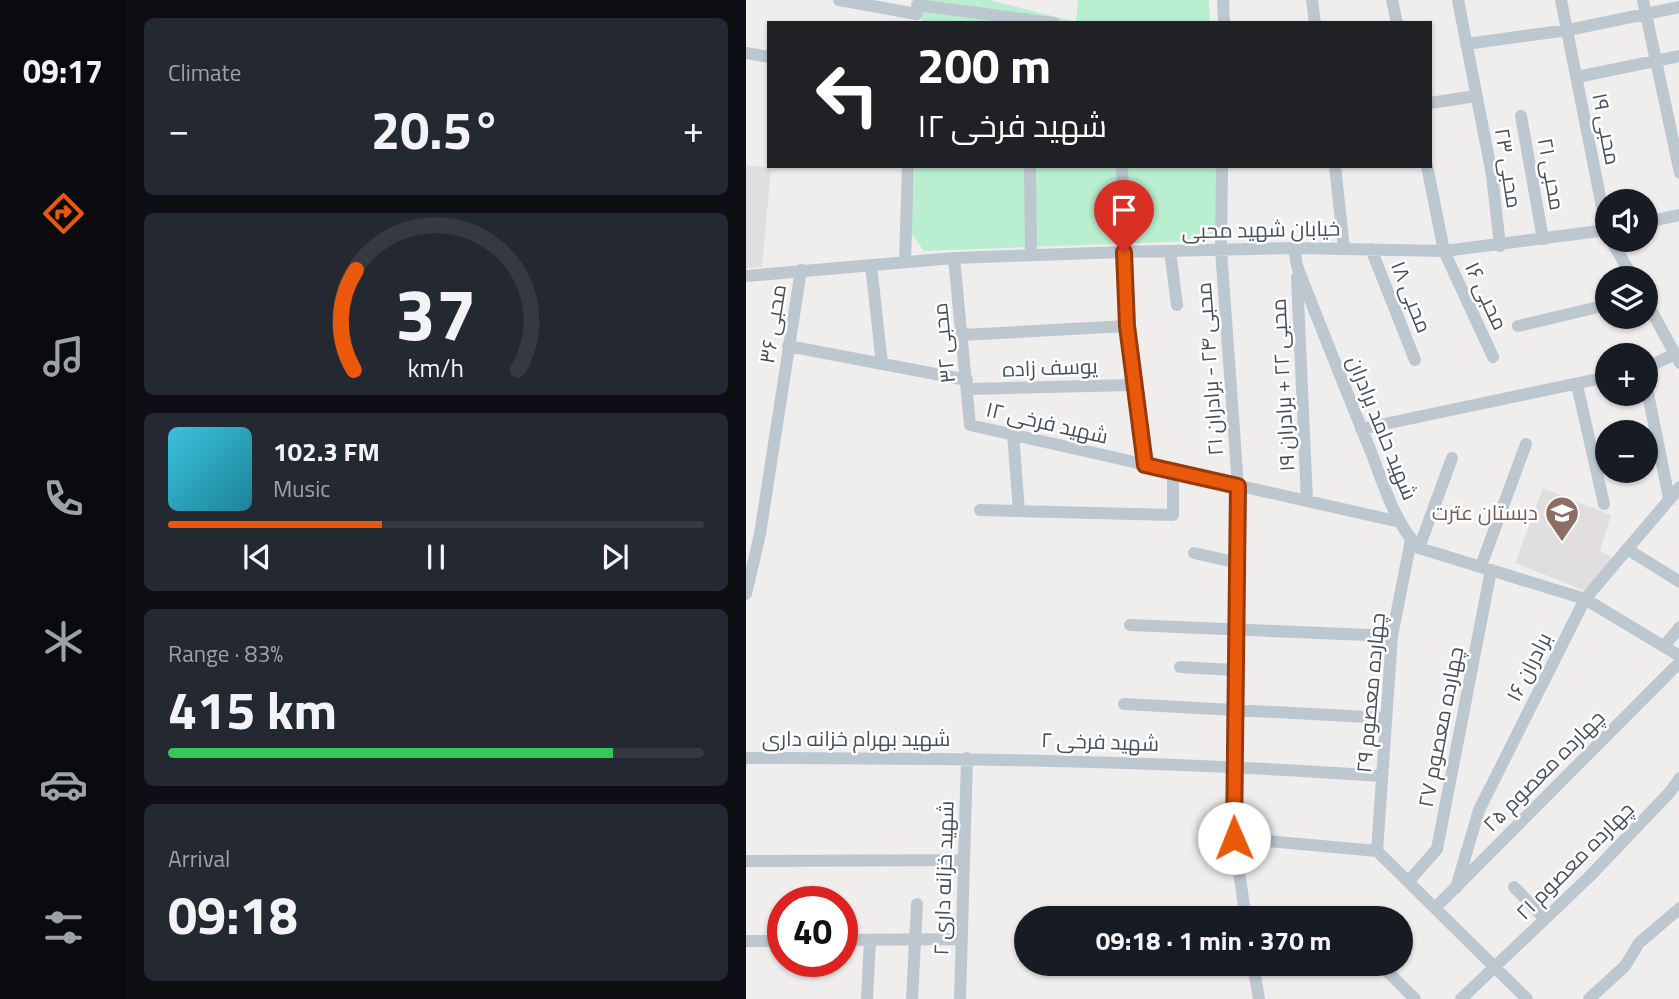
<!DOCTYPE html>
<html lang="en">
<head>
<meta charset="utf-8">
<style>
	body { margin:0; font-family:"Titillium Web",Cairo,sans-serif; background:#242831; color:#f1f3f6; height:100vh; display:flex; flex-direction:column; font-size:26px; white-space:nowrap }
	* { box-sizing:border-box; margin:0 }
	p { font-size:23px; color:#9ea1a6 }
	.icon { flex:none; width:38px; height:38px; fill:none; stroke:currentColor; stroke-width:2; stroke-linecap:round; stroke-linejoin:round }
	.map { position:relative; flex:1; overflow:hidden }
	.sheet { display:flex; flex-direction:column; gap:18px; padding:18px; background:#0d0f14; width:620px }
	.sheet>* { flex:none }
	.hud { position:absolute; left:21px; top:21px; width:665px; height:147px; border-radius:0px; box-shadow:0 2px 5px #0004; background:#202124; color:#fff; overflow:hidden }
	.fabs { position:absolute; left:849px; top:189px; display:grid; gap:14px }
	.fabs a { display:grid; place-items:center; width:63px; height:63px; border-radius:50%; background:#171b24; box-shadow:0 2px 5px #0004; font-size:35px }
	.speed { position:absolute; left:21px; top:886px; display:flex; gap:14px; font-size:35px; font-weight:700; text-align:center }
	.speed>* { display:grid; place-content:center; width:91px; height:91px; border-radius:50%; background:#171b24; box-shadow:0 2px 5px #0004; line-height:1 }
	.speed .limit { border:10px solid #d22; background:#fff; color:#111 }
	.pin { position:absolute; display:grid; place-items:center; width:60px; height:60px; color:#fff; margin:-72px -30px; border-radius:50% 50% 50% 0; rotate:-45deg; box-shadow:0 0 7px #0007 }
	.pin .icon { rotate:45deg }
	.me { position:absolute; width:77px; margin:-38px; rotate:359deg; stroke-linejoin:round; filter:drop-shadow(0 0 5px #0008) }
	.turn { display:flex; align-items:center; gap:24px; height:147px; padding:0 35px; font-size:32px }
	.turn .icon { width:91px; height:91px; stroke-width:2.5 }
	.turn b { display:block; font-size:49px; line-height:60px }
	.big { font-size:52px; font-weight:700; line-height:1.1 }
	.sheet .card { flex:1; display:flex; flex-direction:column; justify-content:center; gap:10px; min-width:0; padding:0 24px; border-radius:10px; background:#242831 }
	.sheet .dial { align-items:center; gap:0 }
	.dial svg { height:182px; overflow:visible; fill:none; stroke:#363941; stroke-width:7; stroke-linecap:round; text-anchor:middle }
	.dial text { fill:#f1f3f6; stroke:none }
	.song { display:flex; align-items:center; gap:21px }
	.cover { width:84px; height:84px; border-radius:10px; background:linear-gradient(135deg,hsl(190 70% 55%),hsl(190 70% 35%)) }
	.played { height:7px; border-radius:4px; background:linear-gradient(90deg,#ea580c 40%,#363941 40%) }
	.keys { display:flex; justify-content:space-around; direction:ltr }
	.heat { display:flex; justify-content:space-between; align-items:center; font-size:38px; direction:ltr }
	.charge { height:10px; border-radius:5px; background:linear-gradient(90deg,#34c759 83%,#363941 0) }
	.trip { position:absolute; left:268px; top:906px; width:399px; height:70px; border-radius:35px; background:#171b24; box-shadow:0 2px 5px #0004; font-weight:700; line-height:70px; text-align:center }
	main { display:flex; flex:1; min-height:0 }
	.tabs { display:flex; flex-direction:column; width:126px; justify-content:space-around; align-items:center; background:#090b0e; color:#9ea1a6 }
	.tabs .icon { width:49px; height:49px }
	.tabs .current { color:#ea580c }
	.tabs b { font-size:32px; color:#f1f3f6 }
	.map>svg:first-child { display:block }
	.education { fill:#e1dedf }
	.green { fill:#b9efd0 }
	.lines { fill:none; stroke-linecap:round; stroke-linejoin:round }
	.minor { stroke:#bdc7d0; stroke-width:12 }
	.route-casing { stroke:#983908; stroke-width:18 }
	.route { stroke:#ea580c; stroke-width:12 }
	.labels { text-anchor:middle; stroke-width:5; stroke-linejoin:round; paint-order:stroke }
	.street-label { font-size:21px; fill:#45505b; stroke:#fff }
	.education-label { font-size:21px; fill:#785e54; stroke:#fff; text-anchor:end }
</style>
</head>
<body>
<main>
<nav class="tabs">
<b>09:17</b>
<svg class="icon current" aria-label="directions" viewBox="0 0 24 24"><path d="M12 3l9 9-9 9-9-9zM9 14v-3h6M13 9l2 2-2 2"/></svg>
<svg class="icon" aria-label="music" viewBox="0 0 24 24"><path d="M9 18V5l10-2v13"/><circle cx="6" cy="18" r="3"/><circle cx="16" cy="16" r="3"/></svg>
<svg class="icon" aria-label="phone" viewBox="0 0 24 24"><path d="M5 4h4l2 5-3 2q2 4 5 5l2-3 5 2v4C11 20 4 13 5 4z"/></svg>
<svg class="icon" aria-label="climate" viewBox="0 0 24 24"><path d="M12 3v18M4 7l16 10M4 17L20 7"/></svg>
<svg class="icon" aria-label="car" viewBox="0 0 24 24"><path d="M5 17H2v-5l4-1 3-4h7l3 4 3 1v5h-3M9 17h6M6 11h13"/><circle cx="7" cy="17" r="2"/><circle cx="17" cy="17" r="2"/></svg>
<svg class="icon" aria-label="filters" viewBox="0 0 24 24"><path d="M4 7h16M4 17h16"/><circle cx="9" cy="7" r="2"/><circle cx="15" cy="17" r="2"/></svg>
</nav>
<section class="sheet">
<div class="card"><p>Climate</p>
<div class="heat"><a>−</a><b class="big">20.5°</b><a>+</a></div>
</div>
<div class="card dial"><svg viewBox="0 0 100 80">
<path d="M14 69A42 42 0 1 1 86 69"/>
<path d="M14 69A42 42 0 0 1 15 25" stroke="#ea580c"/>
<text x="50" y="56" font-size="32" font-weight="700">37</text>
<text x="50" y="72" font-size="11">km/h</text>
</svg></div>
<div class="card">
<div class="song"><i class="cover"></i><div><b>102.3 FM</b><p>Music</p></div></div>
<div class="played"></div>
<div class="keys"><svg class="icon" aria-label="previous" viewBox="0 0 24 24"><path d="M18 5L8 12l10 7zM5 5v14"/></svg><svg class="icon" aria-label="pause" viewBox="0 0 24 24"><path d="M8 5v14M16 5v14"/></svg><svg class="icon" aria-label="next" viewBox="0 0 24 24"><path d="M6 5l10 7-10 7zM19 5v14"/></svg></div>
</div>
<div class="card"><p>Range · 83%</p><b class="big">415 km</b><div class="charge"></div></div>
<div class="card"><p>Arrival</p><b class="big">09:18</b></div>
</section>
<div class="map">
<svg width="934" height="999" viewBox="0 0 934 999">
	<rect width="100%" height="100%" fill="#f0eded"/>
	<path class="education" d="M0,165L25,168L16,267L0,268Z
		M797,488L865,515L854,551L867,558L840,591L769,563Z"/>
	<path class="green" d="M178,0H244L330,22L332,0H463L464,23H176Z
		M169,166H471L475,240L178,251L165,233Z"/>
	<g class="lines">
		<path class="minor" d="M93,0L171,14
			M477,0L478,23
			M566,0L569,23
			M646,0L651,23
			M712,0L746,175L754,246
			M815,0L861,232
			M897,0L934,173
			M171,5L308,23
			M720,44L822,30L934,7
			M0,53L23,57
			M831,77L934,56
			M684,103L730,96
			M775,116L797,239
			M284,166L285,255
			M376,166L381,326L399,465
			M476,166L475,250L492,486L486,766L488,838L500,919
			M589,166L598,249
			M681,166L698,251L747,357
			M900,222L934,215
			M865,240L887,278
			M548,248L551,266C575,328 600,390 625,452C638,485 648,522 673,548L839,599L934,656
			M625,249L669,360
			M424,251L431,305
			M208,258L224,425L654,522
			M159,262L162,166
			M125,265L136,364
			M0,276L208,258L378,252L548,248L698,251L861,230
			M551,277L561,501
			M900,301L934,363
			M869,317L871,322L896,317
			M772,326L861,305
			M217,335L381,326
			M42,346L221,380
			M900,368L929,354
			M900,384L923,498
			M831,385L858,504
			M222,389L387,385
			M615,429L861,377
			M267,434L273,511
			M234,510L427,515V471
			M673,548L706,458
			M881,549L934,582
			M448,553L492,563
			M735,566L780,444
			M0,594L14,534L55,270
			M384,625L646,636
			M918,646L934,627
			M434,667L488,670
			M378,704L640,718
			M0,758C212,758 424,761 636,776
			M488,838L631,851L781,999
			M631,851L646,636L665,540
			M0,861L218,860
			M663,881L691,849L745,570
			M768,887L799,919
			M710,888L733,810L839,599L934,487
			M690,907L934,662
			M96,940L216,939
			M0,941H37
			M507,964L513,999
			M634,964L669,999
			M121,999L124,940
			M166,999L171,904
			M214,999L221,758
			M715,999L842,878L924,792L934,778
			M843,999L879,966L893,943L934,908"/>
	</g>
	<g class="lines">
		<g class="route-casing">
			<path id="route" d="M378,252L381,326L399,465L492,486L488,838"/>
		</g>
		<use href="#route" class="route"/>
	</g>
	<defs>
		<g id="school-pin" transform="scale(1.75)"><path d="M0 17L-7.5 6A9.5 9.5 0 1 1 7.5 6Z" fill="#8d6e63" stroke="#fff"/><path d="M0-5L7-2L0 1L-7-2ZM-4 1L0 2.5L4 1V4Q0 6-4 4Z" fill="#fff"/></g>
	</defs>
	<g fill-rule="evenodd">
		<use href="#school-pin" x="816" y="513"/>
	</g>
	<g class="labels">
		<g class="street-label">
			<text transform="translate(860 129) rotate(79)" y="7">محبی ۱۹</text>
			<text transform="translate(762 168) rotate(81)" y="7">محبی ۲۳</text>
			<text transform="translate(805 174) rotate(80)" y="7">محبی ۲۱</text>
			<text transform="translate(515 230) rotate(-1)" y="7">خیابان شهید محبی</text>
			<text transform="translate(740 296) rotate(65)" y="7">محبی ۱۶</text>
			<text transform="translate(665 297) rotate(68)" y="7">محبی ۱۸</text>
			<text transform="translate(27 324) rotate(-81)" y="7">محبی ۳۶</text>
			<text transform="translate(198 343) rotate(-96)" y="7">محبی ۳۲</text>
			<text transform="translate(304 368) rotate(-2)" y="7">یوسف زاده</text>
			<text transform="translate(464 369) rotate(-94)" y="7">محبی ۲۴ - برادران ۲۱</text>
			<text transform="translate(537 385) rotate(-93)" y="7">محبی ۲۲ + برادران ۱۹</text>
			<text transform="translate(301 423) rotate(13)" y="7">شهید فرخی ۱۲</text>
			<text transform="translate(636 428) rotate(68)" y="7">شهید حامد برادران</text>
			<text transform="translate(783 667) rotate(-63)" y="7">برادران ۱۶</text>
			<text transform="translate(625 693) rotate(-85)" y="7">چهارده معصوم ۲۹</text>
			<text transform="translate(695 727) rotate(-79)" y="7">چهارده معصوم ۲۷</text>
			<text x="110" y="746">شهید بهرام خزانه داری</text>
			<text transform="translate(354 742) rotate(2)" y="7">شهید فرخی ۲</text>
			<text transform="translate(798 771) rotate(-45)" y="7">چهارده معصوم ۲۵</text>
			<text transform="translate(829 861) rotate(-45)" y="7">چهارده معصوم ۲۱</text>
			<text transform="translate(198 878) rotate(-88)" y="7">شهید خزانه داری ۲</text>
		</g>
		<g class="education-label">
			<text x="792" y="520">دبستان عترت</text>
		</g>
	</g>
</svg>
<div class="fabs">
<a><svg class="icon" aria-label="sound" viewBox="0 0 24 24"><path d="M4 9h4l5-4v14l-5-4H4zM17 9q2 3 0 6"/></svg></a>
<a><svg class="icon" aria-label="layers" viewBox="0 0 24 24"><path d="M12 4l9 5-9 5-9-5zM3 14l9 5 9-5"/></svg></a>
<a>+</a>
<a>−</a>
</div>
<div class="speed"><div class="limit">40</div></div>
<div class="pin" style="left:378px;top:252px;background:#d93025"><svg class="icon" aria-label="arrive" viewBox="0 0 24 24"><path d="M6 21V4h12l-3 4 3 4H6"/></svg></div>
<svg class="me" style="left:488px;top:838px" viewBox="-20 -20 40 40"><circle r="19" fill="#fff"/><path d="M0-13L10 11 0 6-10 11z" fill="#ea580c"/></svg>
<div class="trip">09:18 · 1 min · 370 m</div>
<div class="hud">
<div class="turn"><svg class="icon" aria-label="left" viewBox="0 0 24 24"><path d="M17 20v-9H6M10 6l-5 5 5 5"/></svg><div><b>200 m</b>شهید فرخی ۱۲</div></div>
</div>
</div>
</main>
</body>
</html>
